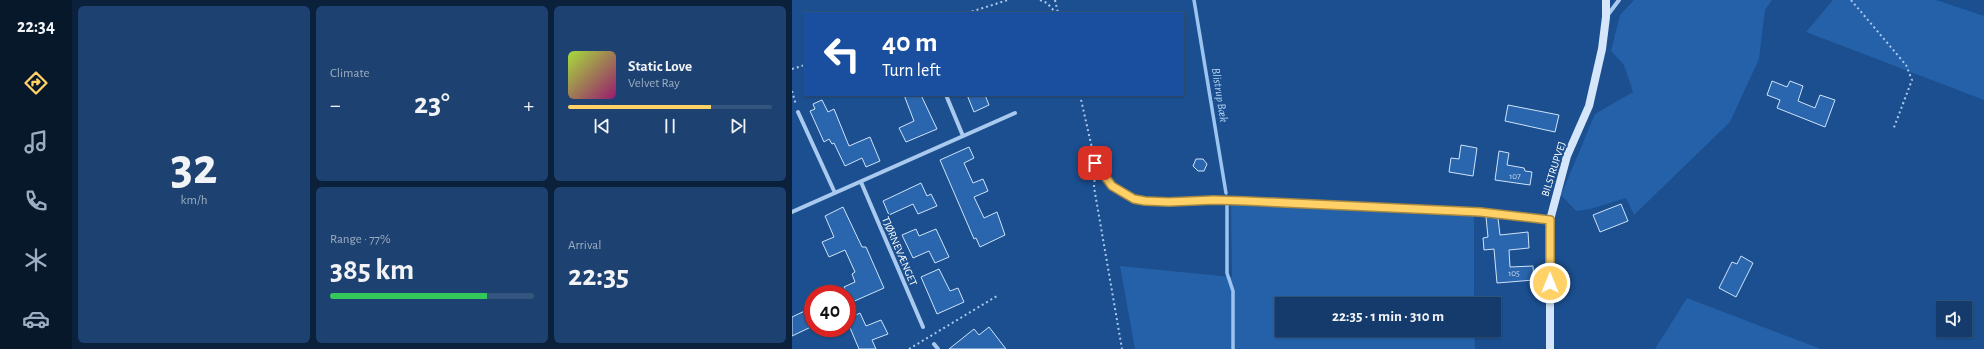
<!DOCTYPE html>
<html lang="en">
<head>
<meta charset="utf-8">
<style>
	body { margin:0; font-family:"Alegreya Sans",sans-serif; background:#1d4271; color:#f1f3f6; height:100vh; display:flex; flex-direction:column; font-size:15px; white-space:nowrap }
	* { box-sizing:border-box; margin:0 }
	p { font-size:13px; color:#9dadc1 }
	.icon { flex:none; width:22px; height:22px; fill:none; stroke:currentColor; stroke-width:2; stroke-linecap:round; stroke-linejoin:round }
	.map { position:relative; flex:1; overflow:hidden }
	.sheet { display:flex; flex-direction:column; gap:6px; padding:6px; background:#0b203b; width:720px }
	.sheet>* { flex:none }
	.banner { position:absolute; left:12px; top:12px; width:380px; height:84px; border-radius:0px; box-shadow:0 1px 3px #0004,0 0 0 1px #33557e; background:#1a4fa0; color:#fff; overflow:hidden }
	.buttons { position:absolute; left:1144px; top:301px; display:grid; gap:8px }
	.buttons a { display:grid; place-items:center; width:36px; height:36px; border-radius:0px; background:#143b6b; box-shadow:0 1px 3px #0004,0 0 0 1px #33557e; font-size:20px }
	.speed { position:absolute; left:12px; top:285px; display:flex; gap:8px; font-size:20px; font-weight:700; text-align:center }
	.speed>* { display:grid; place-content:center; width:52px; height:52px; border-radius:50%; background:#143b6b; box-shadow:0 1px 3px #0004,0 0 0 1px #33557e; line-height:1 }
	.speed .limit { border:6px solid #d22; background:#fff; color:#111 }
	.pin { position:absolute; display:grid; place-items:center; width:34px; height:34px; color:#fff; margin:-17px; border-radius:8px; box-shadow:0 2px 6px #0006 }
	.me { position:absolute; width:44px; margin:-22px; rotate:0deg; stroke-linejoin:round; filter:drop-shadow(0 0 3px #0008) }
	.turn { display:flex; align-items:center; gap:14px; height:84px; padding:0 12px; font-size:18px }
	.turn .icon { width:52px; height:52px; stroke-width:2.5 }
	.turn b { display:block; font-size:28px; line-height:34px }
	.big { font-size:30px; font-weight:700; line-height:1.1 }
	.sheet .card { flex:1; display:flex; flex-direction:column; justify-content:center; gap:6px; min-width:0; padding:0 14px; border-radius:6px; background:#1d4271 }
	.sheet .dial { align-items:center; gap:0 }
	.dial b { font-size:52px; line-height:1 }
	.song { display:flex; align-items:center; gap:12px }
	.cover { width:48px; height:48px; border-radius:6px; background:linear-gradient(135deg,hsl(80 70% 55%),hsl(320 70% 35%)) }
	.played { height:4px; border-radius:2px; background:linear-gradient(90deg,#ffd166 70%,#33557e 70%) }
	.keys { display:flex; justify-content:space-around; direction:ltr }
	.heat { display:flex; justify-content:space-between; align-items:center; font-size:22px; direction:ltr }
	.charge { height:6px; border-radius:3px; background:linear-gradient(90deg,#34c759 77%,#33557e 0) }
	.sheet .tiles { flex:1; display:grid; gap:6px; grid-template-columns:repeat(3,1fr) }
	.card:first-child { grid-row:span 2 }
	.trip { position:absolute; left:483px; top:297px; width:226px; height:40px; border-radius:0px; background:#143b6b; box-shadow:0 1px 3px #0004,0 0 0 1px #33557e; font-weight:700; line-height:40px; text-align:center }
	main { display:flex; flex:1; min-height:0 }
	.tabs { display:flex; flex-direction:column; width:72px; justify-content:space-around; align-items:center; background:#08182b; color:#9dadc1 }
	.tabs .icon { width:28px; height:28px }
	.tabs .selected { color:#ffd166 }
	.tabs b { font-size:18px; color:#f1f3f6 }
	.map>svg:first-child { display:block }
	.green { fill:#2461a8 }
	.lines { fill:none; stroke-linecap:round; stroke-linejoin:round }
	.stream { stroke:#9cc4f0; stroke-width:3.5 }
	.building { fill:#2a66ad; stroke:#cfe3fa }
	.path { stroke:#a9c9ee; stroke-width:2; stroke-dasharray:2 3; stroke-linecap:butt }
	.lane { stroke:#a9c9ee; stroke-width:3 }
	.street { stroke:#a9c9ee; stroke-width:4 }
	.secondary { stroke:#d6e6fa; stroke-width:8 }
	.route-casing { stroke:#a68842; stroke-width:10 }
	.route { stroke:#ffd166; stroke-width:7 }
	.labels { text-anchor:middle; stroke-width:4; stroke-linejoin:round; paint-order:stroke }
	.number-label { font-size:9px; fill:#cad9ea }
	.street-label { font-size:11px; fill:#fff; stroke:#1b4f8f }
	.water-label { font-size:12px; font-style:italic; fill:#b5d3f5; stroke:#1b4f8f }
</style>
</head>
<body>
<main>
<nav class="tabs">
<b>22:34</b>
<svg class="icon selected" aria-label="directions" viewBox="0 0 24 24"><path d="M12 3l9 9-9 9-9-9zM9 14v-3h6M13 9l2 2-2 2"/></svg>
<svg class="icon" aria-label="music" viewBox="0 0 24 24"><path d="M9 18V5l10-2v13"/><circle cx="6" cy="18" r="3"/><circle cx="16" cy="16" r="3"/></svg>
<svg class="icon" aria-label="phone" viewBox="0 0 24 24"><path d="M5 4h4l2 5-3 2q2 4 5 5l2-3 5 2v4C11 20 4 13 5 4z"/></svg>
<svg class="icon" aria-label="climate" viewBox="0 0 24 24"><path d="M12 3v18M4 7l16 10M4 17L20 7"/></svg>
<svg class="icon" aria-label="car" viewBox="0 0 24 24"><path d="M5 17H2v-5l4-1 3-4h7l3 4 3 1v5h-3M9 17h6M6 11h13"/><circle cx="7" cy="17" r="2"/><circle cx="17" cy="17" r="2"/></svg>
</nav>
<section class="sheet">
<div class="tiles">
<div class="card dial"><b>32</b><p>km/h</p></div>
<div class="card"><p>Climate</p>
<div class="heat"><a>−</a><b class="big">23°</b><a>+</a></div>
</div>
<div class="card">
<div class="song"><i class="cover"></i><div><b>Static Love</b><p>Velvet Ray</p></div></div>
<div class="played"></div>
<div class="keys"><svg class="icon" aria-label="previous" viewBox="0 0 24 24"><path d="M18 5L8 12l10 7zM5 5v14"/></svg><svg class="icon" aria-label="pause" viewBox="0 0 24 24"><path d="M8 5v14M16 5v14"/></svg><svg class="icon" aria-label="next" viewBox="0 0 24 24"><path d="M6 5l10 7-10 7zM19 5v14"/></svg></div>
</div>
<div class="card"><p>Range · 77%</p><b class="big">385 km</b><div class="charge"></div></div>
<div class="card"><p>Arrival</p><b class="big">22:35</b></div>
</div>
</section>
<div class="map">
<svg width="1192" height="349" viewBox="0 0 1192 349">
	<rect width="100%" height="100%" fill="#1b4f8f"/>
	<path class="green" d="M842,0H980L973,10L967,59L938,122L842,215L834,198L798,209L784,211L769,195L803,114L841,92L832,65L819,51L828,15Z
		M1041,0H1144L1192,16V100L1014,32Z
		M439,205L682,216V304H490V330H682L683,349H343L328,266L440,277Z
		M895,298L1029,349H863Z"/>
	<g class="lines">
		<path class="stream" d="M402,0L434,193
			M435,204V273L441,291V349"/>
	</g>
	<path class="building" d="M980,81L995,87L998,81L1011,86L1006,101L1023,108L1028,95L1043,100L1033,127L985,108L988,100L975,95Z
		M112,95H129L145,129L114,142L107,128L122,121Z
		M175,95H193L197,105L182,112Z
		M30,100L36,112L42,109L57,146L78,137L88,161L74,167L70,158L53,166L42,143L40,144L37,139L32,142L18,111L23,109L21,104Z
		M716,105L767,115L763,132L713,121Z
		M669,145L685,148L681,176L657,172L659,158L667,159Z
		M177,147L182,158L172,163L181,183L191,179L196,191L182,197L192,218L205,212L213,235L188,247L184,238L182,239L148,160Z
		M707,151L717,153L715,165L732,168L733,171L740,172L738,185L703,180Z
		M404,159H411L415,164L412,171H406L401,166Z
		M129,183L135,196L139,194L145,206L126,214L121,204L97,215L91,201Z
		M829,204L836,221L808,232L801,215Z
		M51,207L70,247H74L92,288L58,303L52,287L63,282L60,274L63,272L53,250L37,257L30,242L42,237L33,216Z
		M694,217L706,218L708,235L736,232L737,248L717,250L718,267L741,266L742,280L705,283L702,249L692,250L691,238L696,237Z
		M124,229L127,236L144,229L157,257L143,263L137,251L121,258L110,235Z
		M949,256L961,263L944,297L927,288L940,262L945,264Z
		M147,269L158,291L166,288L172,302L145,314L129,277Z
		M21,307V326L0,336V317Z
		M68,313L74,326L89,320L96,334L80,340L84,349H67L56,323L62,320L60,317Z
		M197,327L214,349H157L182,329L187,335Z"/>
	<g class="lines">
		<path class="path" d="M248,0L255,3L264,13
			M263,0L266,13
			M1059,0L1114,65L1120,80L1101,130
			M175,13L216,0
			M0,69L13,65
			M0,91L4,105
			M288,95L302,157
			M303,175L302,187L330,349
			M117,349L205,296"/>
		<path class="lane" d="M303,163C313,178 325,194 343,199C370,206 416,199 446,201C550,206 654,208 758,220"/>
		<path class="street" d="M815,16L827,0
			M154,95L171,136
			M6,112L43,193
			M69,182L131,327
			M0,212L223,113
			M142,344L146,349"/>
		<path class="secondary" d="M758,349V220L775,156L797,106L810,49L814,17V0"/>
	</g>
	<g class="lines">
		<g class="route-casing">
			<path id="route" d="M303,163L320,186L342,199L353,201L377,202L422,200L454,201L688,212L758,220V283"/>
		</g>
		<use href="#route" class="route"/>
	</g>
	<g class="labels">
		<g class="number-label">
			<text x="723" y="179">107</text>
			<text x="722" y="276">105</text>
		</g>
		<g class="street-label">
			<text transform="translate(761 169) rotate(-72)" y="4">BILSTRUPVEJ</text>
			<text transform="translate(108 251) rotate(67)" y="4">TJØRNEVÆNGET</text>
		</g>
		<g class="water-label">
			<text transform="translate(428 95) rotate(81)" y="4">Blistrup Bæk</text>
		</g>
	</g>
</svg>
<div class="buttons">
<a><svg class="icon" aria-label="sound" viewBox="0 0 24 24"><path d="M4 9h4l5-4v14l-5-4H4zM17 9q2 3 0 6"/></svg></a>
</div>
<div class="speed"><div class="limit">40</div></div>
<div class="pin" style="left:303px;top:163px;background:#d93025"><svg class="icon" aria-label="arrive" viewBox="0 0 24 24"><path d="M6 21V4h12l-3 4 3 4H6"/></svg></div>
<svg class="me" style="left:758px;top:283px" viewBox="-20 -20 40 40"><circle r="17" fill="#ffd166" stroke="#fff" stroke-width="3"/><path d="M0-11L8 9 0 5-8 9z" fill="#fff"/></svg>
<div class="trip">22:35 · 1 min · 310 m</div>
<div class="banner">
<div class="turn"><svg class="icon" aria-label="left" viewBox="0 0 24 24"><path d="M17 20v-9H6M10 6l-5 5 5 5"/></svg><div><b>40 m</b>Turn left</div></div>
</div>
</div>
</main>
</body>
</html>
